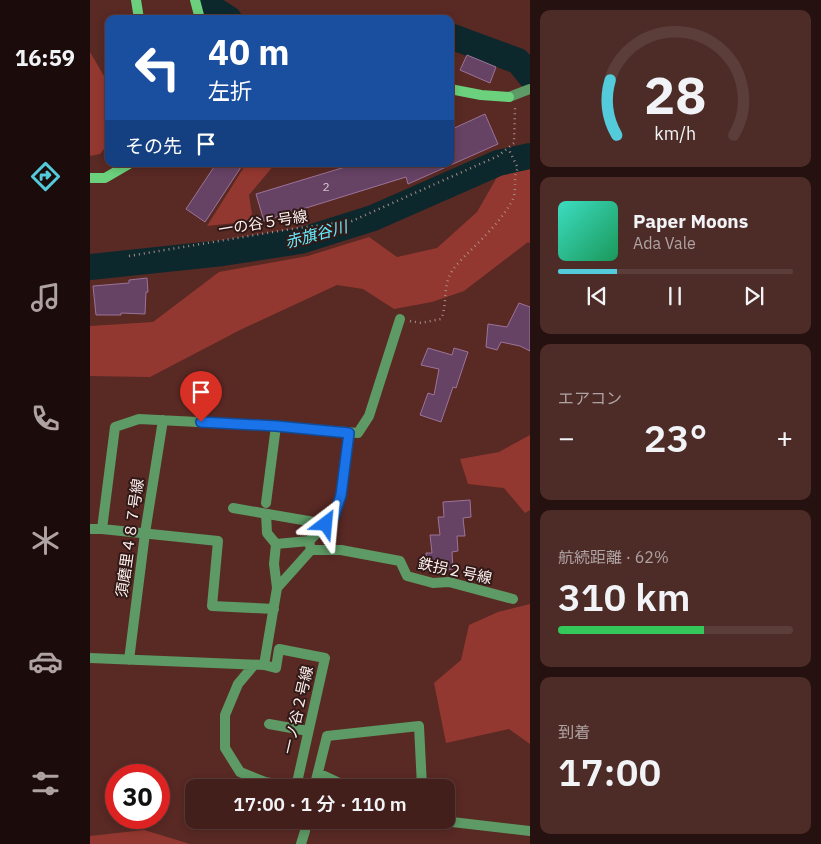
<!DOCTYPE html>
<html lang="ja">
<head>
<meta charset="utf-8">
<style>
	body { margin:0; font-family:"IBM Plex Sans","Noto Sans JP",sans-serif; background:#4d2c28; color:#f1f3f6; height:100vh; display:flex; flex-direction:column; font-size:19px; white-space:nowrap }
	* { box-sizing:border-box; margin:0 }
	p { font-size:16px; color:#afa2a3 }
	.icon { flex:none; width:28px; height:28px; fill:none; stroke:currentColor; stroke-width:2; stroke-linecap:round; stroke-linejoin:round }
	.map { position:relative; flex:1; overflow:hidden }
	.drawer { display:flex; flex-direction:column; gap:10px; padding:10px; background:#25110f; width:291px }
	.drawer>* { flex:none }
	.guide { position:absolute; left:15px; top:15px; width:349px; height:152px; border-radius:10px; box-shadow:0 2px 8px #0003,0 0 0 1px #5b3d3a; background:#1a4fa0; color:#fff; overflow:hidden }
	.speed { position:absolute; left:15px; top:764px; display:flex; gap:10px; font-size:25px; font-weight:700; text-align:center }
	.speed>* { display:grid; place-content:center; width:65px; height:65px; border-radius:50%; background:#431f1b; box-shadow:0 2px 8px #0003,0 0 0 1px #5b3d3a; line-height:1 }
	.speed .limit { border:8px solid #d22; background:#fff; color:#111 }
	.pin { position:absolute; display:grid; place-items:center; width:42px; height:42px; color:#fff; margin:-51px -21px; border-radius:50% 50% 50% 0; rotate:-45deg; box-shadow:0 0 5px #0007 }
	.pin .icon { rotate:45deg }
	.me { position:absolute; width:55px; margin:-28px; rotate:29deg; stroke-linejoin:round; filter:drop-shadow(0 0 4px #0008) }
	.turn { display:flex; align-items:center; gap:18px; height:105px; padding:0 20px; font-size:22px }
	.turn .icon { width:65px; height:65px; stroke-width:2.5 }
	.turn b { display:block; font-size:35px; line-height:42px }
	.then { display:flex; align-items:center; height:48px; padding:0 20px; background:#0003; gap:10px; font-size:19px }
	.big { font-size:38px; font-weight:600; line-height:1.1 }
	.drawer .widget { flex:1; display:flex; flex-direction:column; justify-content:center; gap:8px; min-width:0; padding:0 18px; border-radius:10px; background:#4d2c28 }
	.drawer .dial { align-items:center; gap:0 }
	.dial svg { height:130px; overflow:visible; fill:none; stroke:#5b3d3a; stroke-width:7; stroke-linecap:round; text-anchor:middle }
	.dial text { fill:#f1f3f6; stroke:none }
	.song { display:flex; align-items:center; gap:15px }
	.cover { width:60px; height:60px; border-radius:8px; background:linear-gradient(135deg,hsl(170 70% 55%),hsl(150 70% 35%)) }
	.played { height:5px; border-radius:2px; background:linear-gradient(90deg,#53cbdb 25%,#5b3d3a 25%) }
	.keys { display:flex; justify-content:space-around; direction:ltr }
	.heat { display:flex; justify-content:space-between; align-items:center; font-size:28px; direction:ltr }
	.charge { height:8px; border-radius:4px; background:linear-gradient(90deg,#34c759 62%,#5b3d3a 0) }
	.trip { position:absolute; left:95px; top:779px; width:270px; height:50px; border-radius:10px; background:#431f1b; box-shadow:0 2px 8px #0003,0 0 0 1px #5b3d3a; font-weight:600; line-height:50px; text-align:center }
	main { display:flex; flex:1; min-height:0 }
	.menu { display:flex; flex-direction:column; width:90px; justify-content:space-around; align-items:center; background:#1b0c0b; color:#afa2a3 }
	.menu .icon { width:35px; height:35px }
	.menu .selected { color:#53cbdb }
	.menu b { font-size:22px; color:#f1f3f6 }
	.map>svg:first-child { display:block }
	.green { fill:#933830 }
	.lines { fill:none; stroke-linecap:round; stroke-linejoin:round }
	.river { stroke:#0d282c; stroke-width:26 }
	.building { fill:#664265; stroke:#9b7499 }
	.path { stroke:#aa8b88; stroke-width:2.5; stroke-dasharray:1 4; stroke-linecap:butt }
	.street { stroke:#5d9a65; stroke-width:10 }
	.secondary { stroke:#6bd17c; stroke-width:10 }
	.route-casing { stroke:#114b97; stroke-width:12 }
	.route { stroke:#1a73e8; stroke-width:9 }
	.labels { text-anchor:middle; stroke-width:4; stroke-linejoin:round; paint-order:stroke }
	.number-label { font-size:12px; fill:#d7c4cc }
	.street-label { font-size:15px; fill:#fdf0ee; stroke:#301917 }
	.water-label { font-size:16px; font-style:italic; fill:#66eafc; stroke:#301917 }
</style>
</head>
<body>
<main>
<nav class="menu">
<b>16:59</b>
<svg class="icon selected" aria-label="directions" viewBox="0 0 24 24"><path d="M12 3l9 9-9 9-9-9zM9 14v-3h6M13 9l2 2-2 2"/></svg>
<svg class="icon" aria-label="music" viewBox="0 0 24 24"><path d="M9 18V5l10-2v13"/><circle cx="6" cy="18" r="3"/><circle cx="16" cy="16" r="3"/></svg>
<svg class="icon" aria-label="phone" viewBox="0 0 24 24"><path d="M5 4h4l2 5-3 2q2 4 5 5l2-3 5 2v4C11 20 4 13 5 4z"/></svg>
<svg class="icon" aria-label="climate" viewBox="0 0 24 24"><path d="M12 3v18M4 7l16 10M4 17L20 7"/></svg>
<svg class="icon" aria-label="car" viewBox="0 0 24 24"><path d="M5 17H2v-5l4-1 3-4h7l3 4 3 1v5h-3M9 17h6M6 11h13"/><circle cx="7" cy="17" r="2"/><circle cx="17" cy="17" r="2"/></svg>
<svg class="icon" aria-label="filters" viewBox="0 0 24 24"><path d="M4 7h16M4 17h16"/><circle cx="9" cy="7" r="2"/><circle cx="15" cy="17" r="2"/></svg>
</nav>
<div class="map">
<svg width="440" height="844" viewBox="0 0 440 844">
	<rect width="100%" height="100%" fill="#592924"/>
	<path class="green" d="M0,52L14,76L19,108V143L10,154L0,156Z
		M156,164H185L159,195L163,221L117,226Z
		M440,168V243L438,242L374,291L342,302L304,309L273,289L247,285L152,329L60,377L0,376V326L63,322L129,272L218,256L279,237L307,257L347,248L387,212L410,172Z
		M440,435V510L435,513L414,488L378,484L370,459L409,452Z
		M440,604V744L419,729L356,743L344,683L371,660L379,625L408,612Z
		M54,830L100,844H0V836Z"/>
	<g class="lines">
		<path class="river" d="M117,0L125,10L139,19
			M360,36L428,61L440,76
			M0,267L133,253L210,241L283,218L408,163L440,156"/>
	</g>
	<path class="building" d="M377,55L406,67L400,83L370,70Z
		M395,114L408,144L318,184L316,177L174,221L166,194L265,164H360V130Z
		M126,164H153L115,222L96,209Z
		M57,278L58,292H56L55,314L31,313V315H6L3,286L39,283V280Z
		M429,303L440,307V351L430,346L411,342L407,350L396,347L398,324L417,327Z
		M338,348L362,355L364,348L378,352L366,388L363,387L351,422L330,415L338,393L344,395L349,369L331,365Z
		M380,500L381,517L373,518L375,536H367L368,551L362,552L363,569L337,571L336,553H342L340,535H350L348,517H354L353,502Z"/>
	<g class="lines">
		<path class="path" d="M39,256L201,229L262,221L408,156L424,143L425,108
			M320,321L331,323L351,319C358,303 352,287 362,271C366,265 372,259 377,254C393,238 411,221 422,201C428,190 422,178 428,168L418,148"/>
		<path class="street" d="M419,97L440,89
			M176,503L186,426
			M143,508L236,524
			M176,514L177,533L186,544L184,564L187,588
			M0,529H12L128,541L122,606L184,609
			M12,529L25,427L49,419L186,426L268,433L279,416L310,319
			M186,544L219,541
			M221,550H251L310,561L317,576L343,583L359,582L423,599
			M0,658L174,665L186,668L189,649L235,658L206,787
			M39,660L55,533L73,420
			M164,665L148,684L135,715V748L150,772L175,782L208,788
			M174,665L187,588L221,550L219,541L244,517L251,495L259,433
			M179,724L218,731
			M228,773L260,788
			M224,788L237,736L329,726L332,786L318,788
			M345,820L440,831
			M211,844L215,831L216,820"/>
		<path class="secondary" d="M46,0L49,19
			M105,0L110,19
			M360,89L391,95L419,97
			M0,178H15L39,164"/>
	</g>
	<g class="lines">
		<g class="route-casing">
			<path id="route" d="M111,422L186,426L259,433L251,495L244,517L236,524"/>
		</g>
		<use href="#route" class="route"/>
	</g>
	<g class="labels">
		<g class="number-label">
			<text x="236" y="191">2</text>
		</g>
		<g class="street-label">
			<text transform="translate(173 223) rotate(-9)" y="5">一の谷５号線</text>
			<text transform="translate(40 538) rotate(-82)" y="5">須磨里４８７号線</text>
			<text transform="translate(365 571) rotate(12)" y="5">鉄拐２号線</text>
			<text transform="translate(208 710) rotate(-77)" y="5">一ノ谷２号線</text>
		</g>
		<g class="water-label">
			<text transform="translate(226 234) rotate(-15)" y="6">赤旗谷川</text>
		</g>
	</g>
</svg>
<div class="speed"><div class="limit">30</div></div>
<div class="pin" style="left:111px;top:422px;background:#d93025"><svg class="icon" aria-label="arrive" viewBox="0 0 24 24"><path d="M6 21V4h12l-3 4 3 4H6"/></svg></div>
<svg class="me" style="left:236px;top:524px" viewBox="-20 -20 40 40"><path d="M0-17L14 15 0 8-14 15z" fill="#1a73e8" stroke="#fff" stroke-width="4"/></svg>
<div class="trip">17:00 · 1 分 · 110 m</div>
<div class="guide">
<div class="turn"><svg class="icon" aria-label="left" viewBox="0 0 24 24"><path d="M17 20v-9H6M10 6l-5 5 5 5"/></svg><div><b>40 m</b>左折</div></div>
<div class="then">その先<svg class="icon" aria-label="arrive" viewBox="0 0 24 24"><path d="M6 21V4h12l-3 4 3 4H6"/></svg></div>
</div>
</div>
<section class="drawer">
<div class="widget dial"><svg viewBox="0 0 100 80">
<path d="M14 69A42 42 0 1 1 86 69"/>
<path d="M14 69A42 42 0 0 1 10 35" stroke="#53cbdb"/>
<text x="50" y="56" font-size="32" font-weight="700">28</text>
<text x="50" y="72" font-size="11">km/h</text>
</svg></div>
<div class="widget">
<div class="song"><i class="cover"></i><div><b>Paper Moons</b><p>Ada Vale</p></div></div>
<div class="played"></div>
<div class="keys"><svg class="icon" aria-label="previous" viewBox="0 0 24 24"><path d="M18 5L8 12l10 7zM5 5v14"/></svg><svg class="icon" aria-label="pause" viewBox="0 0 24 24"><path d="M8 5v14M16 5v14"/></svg><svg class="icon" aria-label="next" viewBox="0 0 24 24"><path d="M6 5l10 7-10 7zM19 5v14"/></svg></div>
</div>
<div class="widget"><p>エアコン</p>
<div class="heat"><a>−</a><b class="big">23°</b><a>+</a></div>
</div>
<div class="widget"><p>航続距離 · 62%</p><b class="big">310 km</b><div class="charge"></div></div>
<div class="widget"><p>到着</p><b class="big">17:00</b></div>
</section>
</main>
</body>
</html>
